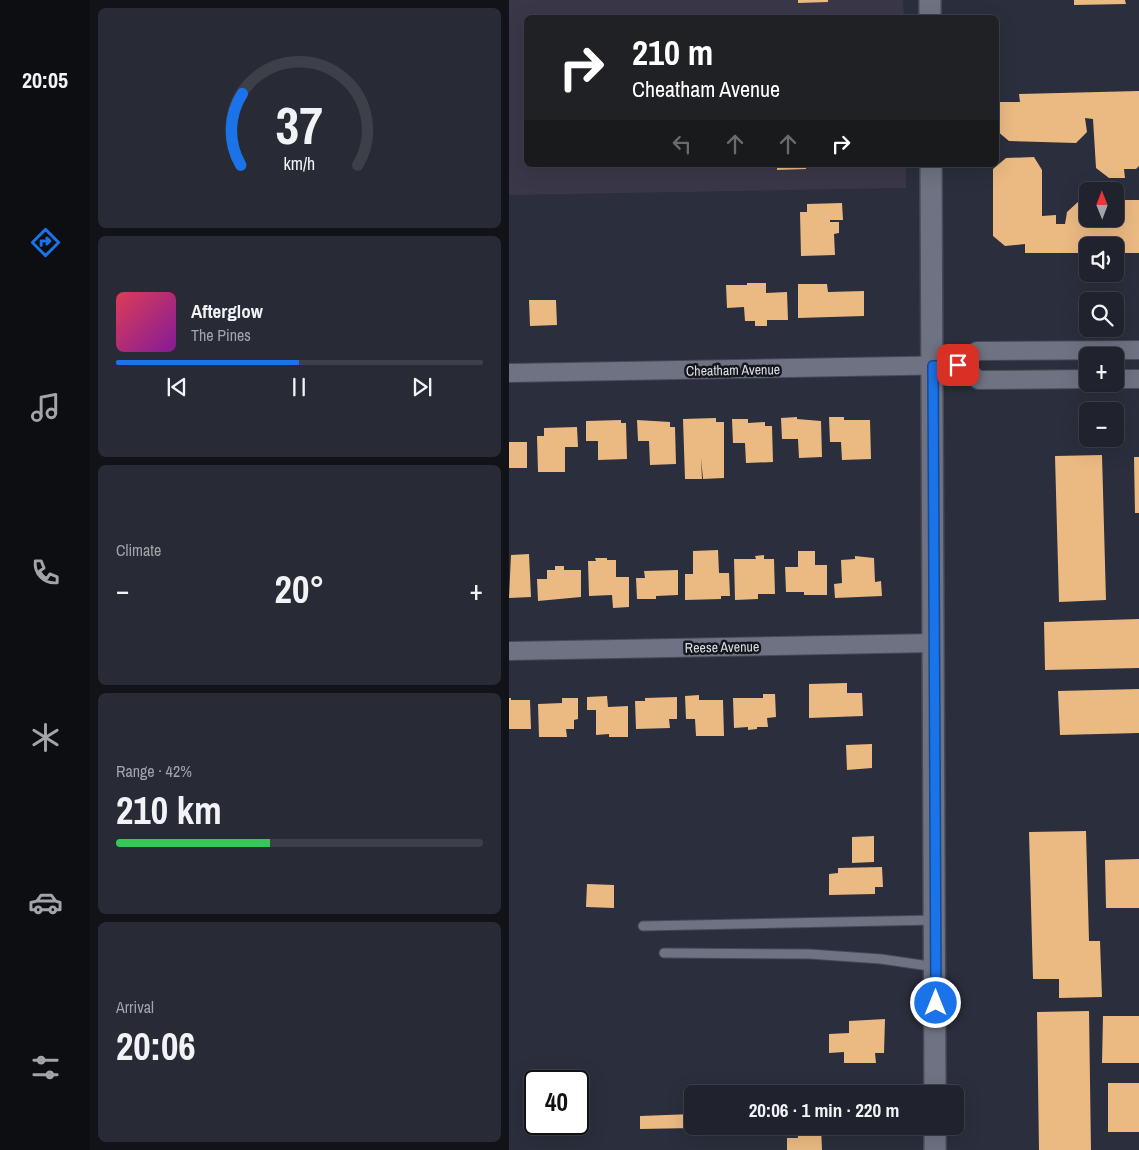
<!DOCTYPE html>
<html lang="en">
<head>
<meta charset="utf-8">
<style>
	body { margin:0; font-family:"Archivo Narrow",sans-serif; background:#282a35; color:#f1f3f6; height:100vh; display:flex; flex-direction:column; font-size:19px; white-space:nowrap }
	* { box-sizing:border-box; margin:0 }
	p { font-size:16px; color:#a2a4aa }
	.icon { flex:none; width:28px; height:28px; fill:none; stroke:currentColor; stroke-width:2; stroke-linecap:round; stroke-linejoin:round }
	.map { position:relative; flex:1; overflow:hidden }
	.drawer { display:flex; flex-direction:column; gap:8px; padding:8px; background:#121319; width:419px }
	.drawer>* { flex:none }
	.banner { position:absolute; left:15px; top:15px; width:475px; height:152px; border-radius:8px; box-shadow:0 5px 20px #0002,0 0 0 1px #3d3f49; background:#202124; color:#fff; overflow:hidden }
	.needle { width:32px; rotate:359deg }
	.buttons { position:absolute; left:570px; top:182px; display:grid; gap:10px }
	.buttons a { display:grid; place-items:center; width:45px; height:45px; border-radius:8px; background:#20222d; box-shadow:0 5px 20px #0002,0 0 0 1px #3d3f49; font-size:25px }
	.speed { position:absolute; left:15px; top:1070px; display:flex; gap:10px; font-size:25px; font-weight:700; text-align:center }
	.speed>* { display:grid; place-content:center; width:65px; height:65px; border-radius:50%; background:#20222d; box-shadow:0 5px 20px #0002,0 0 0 1px #3d3f49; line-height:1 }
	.speed .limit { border:2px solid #111; border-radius:8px; background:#fff; color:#111 }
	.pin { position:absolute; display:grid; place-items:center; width:42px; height:42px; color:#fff; margin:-21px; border-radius:10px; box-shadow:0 2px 8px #0006 }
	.me { position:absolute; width:55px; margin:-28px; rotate:0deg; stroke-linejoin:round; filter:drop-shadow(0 0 4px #0008) }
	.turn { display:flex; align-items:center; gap:18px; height:105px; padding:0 25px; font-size:22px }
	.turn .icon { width:65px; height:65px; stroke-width:2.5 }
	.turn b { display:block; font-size:35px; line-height:42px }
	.lanes { display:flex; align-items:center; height:48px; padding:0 25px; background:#0003; justify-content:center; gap:25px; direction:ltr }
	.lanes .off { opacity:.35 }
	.big { font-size:38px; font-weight:800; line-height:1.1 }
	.drawer .widget { flex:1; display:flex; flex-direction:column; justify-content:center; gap:8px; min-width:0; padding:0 18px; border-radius:8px; background:#282a35 }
	.drawer .dial { align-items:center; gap:0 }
	.dial svg { height:130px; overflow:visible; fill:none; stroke:#3d3f49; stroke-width:7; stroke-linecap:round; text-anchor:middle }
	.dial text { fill:#f1f3f6; stroke:none }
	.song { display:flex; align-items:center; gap:15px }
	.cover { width:60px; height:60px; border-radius:8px; background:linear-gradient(135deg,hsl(350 70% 55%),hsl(290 70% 35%)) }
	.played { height:5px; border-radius:2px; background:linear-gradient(90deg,#1a73e8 50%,#3d3f49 50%) }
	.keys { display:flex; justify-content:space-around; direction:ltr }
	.heat { display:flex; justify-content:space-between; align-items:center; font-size:28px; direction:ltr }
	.charge { height:8px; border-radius:4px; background:linear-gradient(90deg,#34c759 42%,#3d3f49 0) }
	.trip { position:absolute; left:175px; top:1085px; width:280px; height:50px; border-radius:8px; background:#20222d; box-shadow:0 5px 20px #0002,0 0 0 1px #3d3f49; font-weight:800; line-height:50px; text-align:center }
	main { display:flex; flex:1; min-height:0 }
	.tab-bar { display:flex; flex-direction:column; width:90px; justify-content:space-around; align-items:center; background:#0d0e12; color:#a2a4aa }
	.tab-bar .icon { width:35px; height:35px }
	.tab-bar .current { color:#1a73e8 }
	.tab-bar b { font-size:22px; color:#f1f3f6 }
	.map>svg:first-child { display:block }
	.commercial { fill:#3a3748 }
	.building { fill:#ebba83 }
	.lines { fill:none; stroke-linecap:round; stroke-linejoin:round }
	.service-casing { stroke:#474955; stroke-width:11 }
	.minor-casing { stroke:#474955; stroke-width:20 }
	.tertiary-casing { stroke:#474955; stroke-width:24 }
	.service { stroke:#6f7282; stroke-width:9 }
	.minor { stroke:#6f7282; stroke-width:18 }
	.tertiary { stroke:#6f7282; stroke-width:21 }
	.route-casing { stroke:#114b97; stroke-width:12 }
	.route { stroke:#1a73e8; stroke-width:9 }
	.labels { text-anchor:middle; stroke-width:5; stroke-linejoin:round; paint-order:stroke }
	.street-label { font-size:14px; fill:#dadce5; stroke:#15171d }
</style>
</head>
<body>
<main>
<nav class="tab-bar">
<b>20:05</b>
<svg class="icon current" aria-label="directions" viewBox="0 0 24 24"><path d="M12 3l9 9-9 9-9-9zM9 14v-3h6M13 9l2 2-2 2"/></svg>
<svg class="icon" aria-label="music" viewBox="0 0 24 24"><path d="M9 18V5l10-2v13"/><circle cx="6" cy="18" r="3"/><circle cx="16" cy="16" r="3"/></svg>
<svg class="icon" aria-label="phone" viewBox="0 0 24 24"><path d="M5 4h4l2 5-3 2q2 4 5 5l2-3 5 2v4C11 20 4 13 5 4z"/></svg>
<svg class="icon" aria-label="climate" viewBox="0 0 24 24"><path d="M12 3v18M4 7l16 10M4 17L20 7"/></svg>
<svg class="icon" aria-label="car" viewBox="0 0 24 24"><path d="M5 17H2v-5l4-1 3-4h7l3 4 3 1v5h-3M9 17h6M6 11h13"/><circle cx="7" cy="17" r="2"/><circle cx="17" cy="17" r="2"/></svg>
<svg class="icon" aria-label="filters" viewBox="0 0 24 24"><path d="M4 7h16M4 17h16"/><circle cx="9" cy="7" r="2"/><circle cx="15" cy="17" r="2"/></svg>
</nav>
<section class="drawer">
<div class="widget dial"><svg viewBox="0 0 100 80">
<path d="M14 69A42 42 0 1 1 86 69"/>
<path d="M14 69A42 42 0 0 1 15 25" stroke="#1a73e8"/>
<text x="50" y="56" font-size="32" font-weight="700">37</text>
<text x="50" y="72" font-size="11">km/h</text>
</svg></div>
<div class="widget">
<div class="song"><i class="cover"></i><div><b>Afterglow</b><p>The Pines</p></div></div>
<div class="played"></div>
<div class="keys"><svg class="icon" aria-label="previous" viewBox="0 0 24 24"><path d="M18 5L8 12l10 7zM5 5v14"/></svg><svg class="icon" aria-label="pause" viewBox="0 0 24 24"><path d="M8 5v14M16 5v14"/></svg><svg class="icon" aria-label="next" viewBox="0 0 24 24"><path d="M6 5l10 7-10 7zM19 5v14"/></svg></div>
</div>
<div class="widget"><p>Climate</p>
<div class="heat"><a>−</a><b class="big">20°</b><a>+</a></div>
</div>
<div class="widget"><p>Range · 42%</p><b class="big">210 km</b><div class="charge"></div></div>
<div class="widget"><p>Arrival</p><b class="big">20:06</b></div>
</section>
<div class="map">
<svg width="631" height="1150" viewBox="0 0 631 1150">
	<rect width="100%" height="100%" fill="#2b2e3c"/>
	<path class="commercial" d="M0,0H394L395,18H18V165H397V188L0,195Z"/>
	<path class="building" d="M289,0H319V2L289,3Z
		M565,0H616L617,4L565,5Z
		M631,91V165L627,169H615L616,178H600L587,168L584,119L576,118L578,132L567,143L500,141L488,131V102H511L510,94Z
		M525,157L533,170V216L547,215V224H556L558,212L570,201H579V219H606V200H631V253H606V246H579V253H516V244L496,246L484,236V169L497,158Z
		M253,165H297V169L268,170V167L253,168Z
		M333,203L334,220H321V222H330V233L325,234L326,255L292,256L291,212H298V204Z
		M238,283H257V293L278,292L279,320H258V326H246V321H236L235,307L218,308L217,285H238Z
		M289,284H318L319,292L355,291V316L289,318Z
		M20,300H47L48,325L21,326Z
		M288,417V419L312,421L313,457L290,458L289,439H273L272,418Z
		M320,417H335V420H361L362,459L333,460L332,442H321Z
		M207,418V422H215V478L194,479L192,458L193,479H176L174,419Z
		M223,419H239V423L256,422V426H263L264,462L237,463L236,443H224Z
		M112,420V423H117L118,459L89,460V441H77V421Z
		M128,420L161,422V427H166L167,464L141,465L140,441H129Z
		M68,427L69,447H56V472H29L28,436H35V428Z
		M0,442H18V468H0Z
		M593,455L597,600L550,602L546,456Z
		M625,457H631V513H626Z
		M209,550L210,573H220L221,596H212V599L176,600V574H184V551Z
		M289,551H306V565H318V595H295V592H277L276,567H289Z
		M20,554L22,597L0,598L2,555Z
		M255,555V559H265L266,594H249V599L226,600L225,559H247L246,556Z
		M346,556L365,558L366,582L372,581L373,596L326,598L325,584L333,583L332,560L346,559Z
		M86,558H98V560H107V577H120V607L104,608L103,595L80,596L79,561H87Z
		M46,566H55V570H72V597L29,601L28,579H38V570H46Z
		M169,570V595L147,596V599H128L127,578H136L135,571Z
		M631,619V668L536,670L535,622Z
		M338,683V693H353L354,716L300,718V684Z
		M631,689V733L551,735L549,691Z
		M254,694H266L267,717L258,718L259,727H248V729L239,730V727L225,728L224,698H254Z
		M190,695V700H214L215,736H187L186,719H177L176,696Z
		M98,696L99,707L119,706V737H100V734L87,735V710H78V697Z
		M168,697V719H160L161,728L127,729L126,701H136V698Z
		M0,698H2V700H21L22,729H0Z
		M53,698H69V719L65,720V729H57L58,737H30L29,704L53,703Z
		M363,744V768L338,770L337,745Z
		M577,831L580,941H591L593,997L550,998V979H524L520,832Z
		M365,836V862L343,863V837Z
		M631,859V908H597L596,860Z
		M373,867L374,887H366V894L320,895V874L329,873V868Z
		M78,884L105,885V908L77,907Z
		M580,1011L582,1150H530L528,1012Z
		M594,1016H631V1063H593Z
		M376,1019L375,1053H366L367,1063H335V1052L320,1053V1034L340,1033V1021Z
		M599,1083H631V1132H599Z
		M184,1114V1128L131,1129V1116Z
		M288,1126H312L313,1150H278V1138H289Z"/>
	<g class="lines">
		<g class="service-casing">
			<path id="service" d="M134,926L426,920
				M155,953L300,954L372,959L427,967"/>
		</g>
		<g class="minor-casing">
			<path id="minor" d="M449,365L470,380L579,379
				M0,373L449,365L468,351L631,350
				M606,379H631
				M0,651L425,643"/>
		</g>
		<g class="tertiary-casing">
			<path id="tertiary" d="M421,0V18
				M422,165L426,1094
				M426,1150V1126"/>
		</g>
		<use href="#service" class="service"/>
		<use href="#minor" class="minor"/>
		<use href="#tertiary" class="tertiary"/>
	</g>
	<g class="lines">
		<g class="route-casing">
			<path id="route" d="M427,1003L424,366L449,365"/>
		</g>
		<use href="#route" class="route"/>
	</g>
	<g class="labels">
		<g class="street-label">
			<text transform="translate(224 370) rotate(-1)" y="5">Cheatham Avenue</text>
			<text transform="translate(213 647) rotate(-1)" y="5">Reese Avenue</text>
		</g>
	</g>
</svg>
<div class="buttons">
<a><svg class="needle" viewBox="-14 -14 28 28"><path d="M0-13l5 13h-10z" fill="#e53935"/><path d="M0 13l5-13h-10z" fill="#a2a4aa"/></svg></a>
<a><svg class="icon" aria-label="sound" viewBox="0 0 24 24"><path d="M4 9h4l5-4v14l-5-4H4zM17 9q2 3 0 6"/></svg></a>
<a><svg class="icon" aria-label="search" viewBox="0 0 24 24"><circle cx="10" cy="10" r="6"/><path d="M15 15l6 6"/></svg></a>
<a>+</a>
<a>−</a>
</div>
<div class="speed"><div class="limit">40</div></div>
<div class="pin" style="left:449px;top:365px;background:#d93025"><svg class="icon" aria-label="arrive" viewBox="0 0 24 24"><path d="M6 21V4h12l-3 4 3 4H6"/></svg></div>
<svg class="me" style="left:427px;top:1003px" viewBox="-20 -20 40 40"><circle r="17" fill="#1a73e8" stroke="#fff" stroke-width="3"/><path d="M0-11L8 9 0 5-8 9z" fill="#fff"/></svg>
<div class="trip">20:06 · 1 min · 220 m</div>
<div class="banner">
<div class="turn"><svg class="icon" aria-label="right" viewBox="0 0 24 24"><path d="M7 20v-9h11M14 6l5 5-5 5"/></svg><div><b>210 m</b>Cheatham Avenue</div></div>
<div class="lanes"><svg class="icon off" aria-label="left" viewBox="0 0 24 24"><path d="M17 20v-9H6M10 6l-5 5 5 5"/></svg><svg class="icon off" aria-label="ahead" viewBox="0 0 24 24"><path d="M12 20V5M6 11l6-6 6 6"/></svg><svg class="icon off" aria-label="ahead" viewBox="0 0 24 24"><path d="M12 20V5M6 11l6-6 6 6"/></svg><svg class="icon" aria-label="right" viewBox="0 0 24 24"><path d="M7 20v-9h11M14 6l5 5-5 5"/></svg></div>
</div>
</div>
</main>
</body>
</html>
